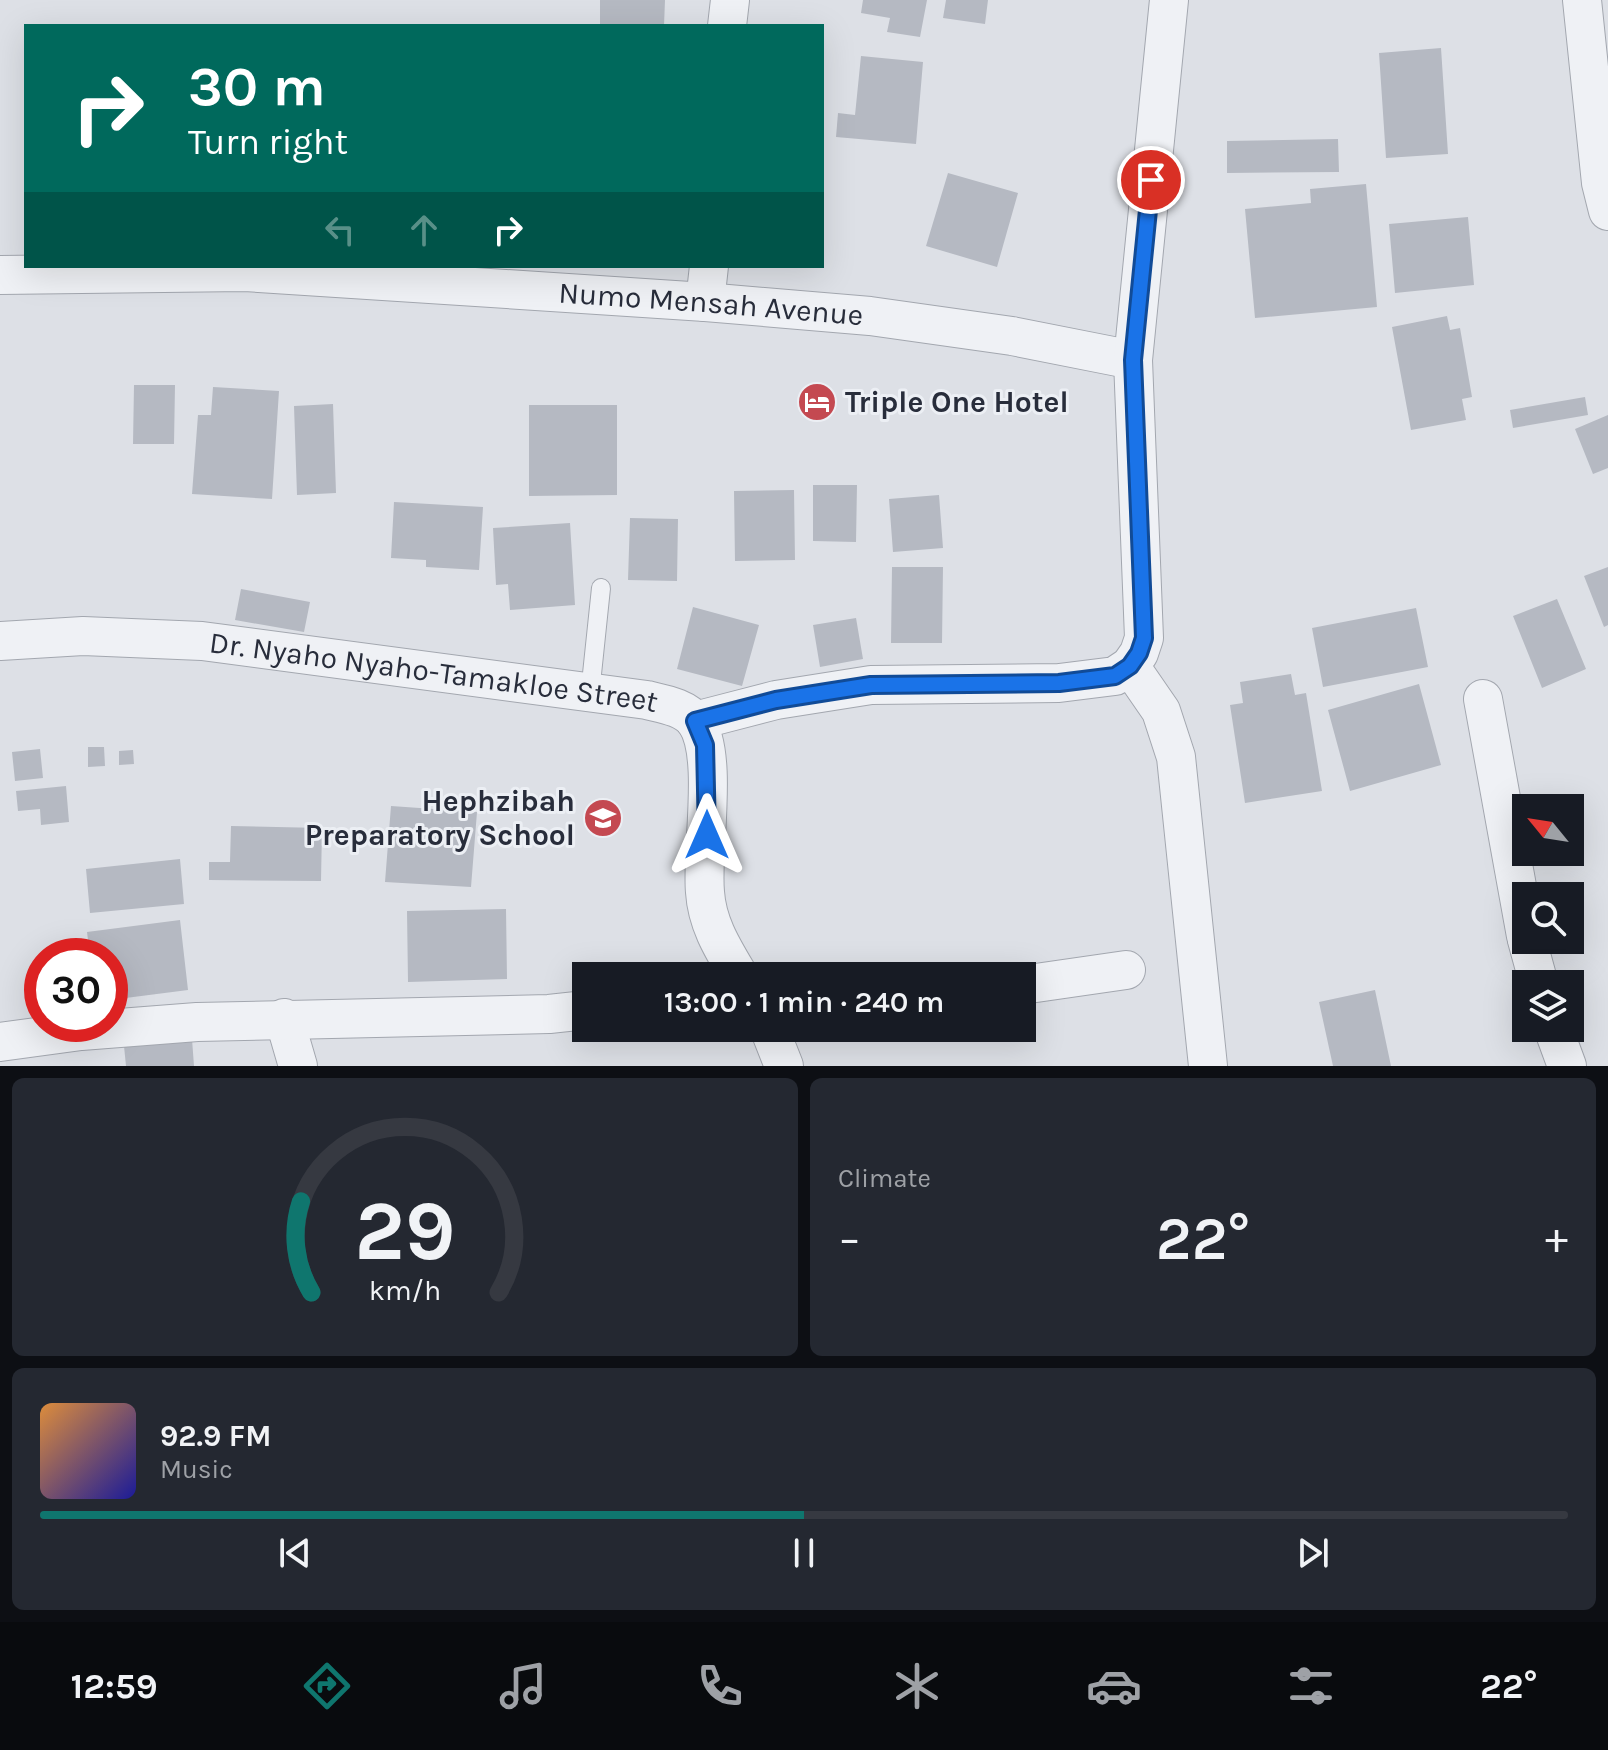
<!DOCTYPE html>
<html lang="en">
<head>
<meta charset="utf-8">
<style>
	body { margin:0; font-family:Karla,sans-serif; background:#242831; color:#f1f3f6; height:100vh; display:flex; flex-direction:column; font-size:30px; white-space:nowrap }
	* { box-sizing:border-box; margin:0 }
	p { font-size:26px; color:#9ea1a6 }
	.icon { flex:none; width:44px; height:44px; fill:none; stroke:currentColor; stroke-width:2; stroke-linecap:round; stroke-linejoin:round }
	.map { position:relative; height:1066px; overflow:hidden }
	.drawer { display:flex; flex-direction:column; gap:12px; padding:12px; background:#0d0f14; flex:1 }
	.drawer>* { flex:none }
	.hud { position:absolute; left:24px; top:24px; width:800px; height:244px; border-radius:0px; box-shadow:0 8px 32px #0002; background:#00695c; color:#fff; overflow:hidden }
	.needle { width:52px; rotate:300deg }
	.fabs { position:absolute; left:1512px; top:794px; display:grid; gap:16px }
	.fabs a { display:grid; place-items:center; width:72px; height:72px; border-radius:0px; background:#171b24; box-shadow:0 8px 32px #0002; font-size:40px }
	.speed { position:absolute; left:24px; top:938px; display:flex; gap:16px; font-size:40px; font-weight:700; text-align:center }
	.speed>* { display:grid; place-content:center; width:104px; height:104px; border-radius:50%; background:#171b24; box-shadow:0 8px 32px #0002; line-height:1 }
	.speed .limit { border:12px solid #d22; background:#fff; color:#111 }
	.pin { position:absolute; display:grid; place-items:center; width:68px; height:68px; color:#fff; margin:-34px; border:4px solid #fff; border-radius:50%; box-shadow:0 2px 8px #0007 }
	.me { position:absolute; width:88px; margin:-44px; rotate:0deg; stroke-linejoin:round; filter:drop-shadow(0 0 6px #0008) }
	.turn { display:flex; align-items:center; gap:28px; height:168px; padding:0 32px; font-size:36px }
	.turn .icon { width:104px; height:104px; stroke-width:2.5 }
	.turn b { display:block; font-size:56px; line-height:68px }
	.lanes { display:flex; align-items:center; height:76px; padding:0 32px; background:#0003; justify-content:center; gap:40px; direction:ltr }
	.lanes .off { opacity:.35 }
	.big { font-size:60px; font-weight:600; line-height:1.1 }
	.drawer .card { flex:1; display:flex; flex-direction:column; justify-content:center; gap:12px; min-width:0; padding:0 28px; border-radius:12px; background:#242831 }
	.drawer .dial { align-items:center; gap:0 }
	.dial svg { height:208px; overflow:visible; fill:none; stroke:#363941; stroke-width:7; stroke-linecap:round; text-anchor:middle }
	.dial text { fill:#f1f3f6; stroke:none }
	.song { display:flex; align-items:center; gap:24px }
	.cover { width:96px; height:96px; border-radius:12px; background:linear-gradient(135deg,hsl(30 70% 55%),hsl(240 70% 35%)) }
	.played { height:8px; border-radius:4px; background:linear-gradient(90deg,#0f766e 50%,#363941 50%) }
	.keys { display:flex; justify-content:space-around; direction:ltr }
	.heat { display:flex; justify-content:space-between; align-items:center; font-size:44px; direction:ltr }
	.drawer .tiles { flex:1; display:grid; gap:12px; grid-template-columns:1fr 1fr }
	.card:last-child { grid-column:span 2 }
	.trip { position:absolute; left:572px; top:962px; width:464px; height:80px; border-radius:0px; background:#171b24; box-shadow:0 8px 32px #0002; font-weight:600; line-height:80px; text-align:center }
	.dock { display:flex; height:128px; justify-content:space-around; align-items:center; background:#090b0e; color:#9ea1a6 }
	.dock .icon { width:56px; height:56px }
	.dock .active { color:#0f766e }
	.dock b { font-size:36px; color:#f1f3f6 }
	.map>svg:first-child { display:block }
	.building { fill:#b5b9c2 }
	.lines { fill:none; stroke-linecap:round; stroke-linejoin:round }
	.lane-casing { stroke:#a3a7af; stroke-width:20 }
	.street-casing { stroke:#a3a7af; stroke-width:40 }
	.lane { stroke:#eff1f5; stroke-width:18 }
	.street { stroke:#eff1f5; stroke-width:38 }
	.route-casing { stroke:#114b97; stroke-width:20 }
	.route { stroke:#1a73e8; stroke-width:14 }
	.labels { text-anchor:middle; stroke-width:6; stroke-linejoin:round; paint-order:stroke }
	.street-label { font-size:30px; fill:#282d3b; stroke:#eceff4 }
	.poi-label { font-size:30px; font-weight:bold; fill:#282d3b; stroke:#eceff4; text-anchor:start }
</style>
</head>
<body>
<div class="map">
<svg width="1608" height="1066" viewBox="0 0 1608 1066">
	<rect width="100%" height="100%" fill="#dde0e6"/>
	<path class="building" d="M600,0H665L664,26H600Z
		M863,0H927L920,37L887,32L890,18L861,13Z
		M946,0H988L985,24L943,18Z
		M1441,48L1448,154L1386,158L1379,53Z
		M861,56L923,62L916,144L836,137L838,113L855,115Z
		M1338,139L1339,172L1227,173V141Z
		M948,173L1018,193L997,267L926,246Z
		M1366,184L1377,307L1255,318L1245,209L1311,203L1310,189Z
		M1468,217L1474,285L1395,293L1389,224Z
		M1447,316L1450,330L1460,328L1472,397L1462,399L1466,420L1411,430L1392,327Z
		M134,385H175L174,444H133Z
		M213,387L279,391L272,499L192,494L198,415H211Z
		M1585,397L1588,415L1513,428L1510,410Z
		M333,404L336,493L297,495L294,406Z
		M529,405H617V495L529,496Z
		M1608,415V468L1593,474L1575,429Z
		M813,485H857L856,542L813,541Z
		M794,490L795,560L735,561L734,491Z
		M939,495L943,548L893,552L889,499Z
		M394,502L483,507L479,570L426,567V560L391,558Z
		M630,518L678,519L677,581L628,580Z
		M570,523L575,605L510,610L508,584L496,585L493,528Z
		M892,567H943L942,643H891Z
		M1608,567V625L1604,627L1584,576Z
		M241,589L310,602L304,632L235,620Z
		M1557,599L1586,669L1542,688L1513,616Z
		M693,607L759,625L742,686L677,669Z
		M1416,608L1428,667L1323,687L1312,628Z
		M856,618L863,659L820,667L813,625Z
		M1291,674L1295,695L1306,693L1322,791L1245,803L1230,705L1243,703L1240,682Z
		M1419,684L1441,765L1350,791L1328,710Z
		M88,747H104L105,766L88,767Z
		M40,749L43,778L15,781L12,752Z
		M133,750L134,764L119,765V751Z
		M66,786L69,822L41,825L40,809L18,811L16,791Z
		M391,806L477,812L471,887L385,882Z
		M231,826L322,828L321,881L209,880V862H230Z
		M180,859L184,904L90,913L86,869Z
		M506,909L507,979L408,982L407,911Z
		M180,920L188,990L110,1000V956H90L87,932Z
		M1375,990L1391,1066H1333L1319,1002Z
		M192,1039L194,1066H126L124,1046Z"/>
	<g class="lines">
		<g class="lane-casing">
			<path id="lane" d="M590,693L601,588"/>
		</g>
		<g class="street-casing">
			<g id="street">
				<path d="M1582,0L1601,183L1608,211"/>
				<path d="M727,26L730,0"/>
				<path id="s1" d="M0,275L245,272L705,302L870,316L1012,336L1133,360"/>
				<path d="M705,302L709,266"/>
				<path id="s2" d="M0,641L83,636L202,641L647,700C663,704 685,707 696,722C719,756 701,850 705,892C707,924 723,949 739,976"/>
				<path d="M1130,666L1161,711L1176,757L1208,1066"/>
				<path d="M1483,699L1526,936"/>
				<path d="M695,721L776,700L871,685L1059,683L1115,676L1130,666L1139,653L1144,638L1133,360L1169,0"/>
				<path d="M1527,940L1539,984"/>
				<path d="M1022,985L1126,970"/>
				<path d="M284,1018L298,1066"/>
				<path d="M769,1028L784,1066"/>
				<path d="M1553,1028L1567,1066"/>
				<path d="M0,1042L81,1031L197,1022L549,1014L586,1010"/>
			</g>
		</g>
		<use href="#lane" class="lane"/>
		<use href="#street" class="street"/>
	</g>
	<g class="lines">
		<g class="route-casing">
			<path id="route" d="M707,835L705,745L695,721L776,700L871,685L1059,683L1115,676L1130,666L1139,653L1144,638L1133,360L1151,180"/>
		</g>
		<use href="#route" class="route"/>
	</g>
	<defs>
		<g id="hotel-disc" transform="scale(2)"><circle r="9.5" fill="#c44951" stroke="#eceff4"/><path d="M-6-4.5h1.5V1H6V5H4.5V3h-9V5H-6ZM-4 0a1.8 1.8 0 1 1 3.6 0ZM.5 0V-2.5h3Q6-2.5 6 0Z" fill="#fff"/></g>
		<g id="school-disc" transform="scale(2)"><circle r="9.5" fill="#c44951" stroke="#eceff4"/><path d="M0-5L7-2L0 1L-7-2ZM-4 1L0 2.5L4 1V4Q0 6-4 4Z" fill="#fff"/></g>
	</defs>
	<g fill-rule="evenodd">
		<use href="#hotel-disc" x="817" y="402"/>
		<use href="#school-disc" x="603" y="818"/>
	</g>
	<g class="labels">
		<g class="street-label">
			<text dy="10" stroke="none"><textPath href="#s1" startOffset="712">Numo Mensah Avenue</textPath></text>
			<text dy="10" stroke="none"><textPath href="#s2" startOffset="436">Dr. Nyaho Nyaho-Tamakloe Street</textPath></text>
		</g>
		<g class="poi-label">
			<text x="845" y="412">Triple One Hotel</text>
			<text x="575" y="811" text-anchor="end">Hephzibah<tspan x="575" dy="34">Preparatory School</tspan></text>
		</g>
	</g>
</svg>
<div class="fabs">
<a><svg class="needle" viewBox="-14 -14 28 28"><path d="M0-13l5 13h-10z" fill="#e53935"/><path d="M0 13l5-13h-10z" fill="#9ea1a6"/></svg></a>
<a><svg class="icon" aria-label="search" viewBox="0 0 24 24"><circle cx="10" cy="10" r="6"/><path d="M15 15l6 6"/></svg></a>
<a><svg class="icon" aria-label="layers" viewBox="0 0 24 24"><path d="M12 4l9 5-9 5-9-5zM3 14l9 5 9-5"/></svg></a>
</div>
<div class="speed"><div class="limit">30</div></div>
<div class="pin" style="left:1151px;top:180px;background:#d93025"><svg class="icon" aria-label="arrive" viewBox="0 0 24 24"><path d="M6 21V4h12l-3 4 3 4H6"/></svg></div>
<svg class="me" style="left:707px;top:835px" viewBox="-20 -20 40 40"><path d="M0-17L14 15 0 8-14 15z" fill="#1a73e8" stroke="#fff" stroke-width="4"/></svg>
<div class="trip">13:00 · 1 min · 240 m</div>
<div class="hud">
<div class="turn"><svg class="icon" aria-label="right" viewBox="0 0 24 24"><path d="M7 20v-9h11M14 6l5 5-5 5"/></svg><div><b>30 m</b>Turn right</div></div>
<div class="lanes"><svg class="icon off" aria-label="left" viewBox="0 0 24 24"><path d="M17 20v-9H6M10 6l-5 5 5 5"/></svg><svg class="icon off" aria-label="ahead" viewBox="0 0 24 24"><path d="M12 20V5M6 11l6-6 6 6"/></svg><svg class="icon" aria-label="right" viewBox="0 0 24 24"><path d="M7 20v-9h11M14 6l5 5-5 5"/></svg></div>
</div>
</div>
<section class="drawer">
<div class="tiles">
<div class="card dial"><svg viewBox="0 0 100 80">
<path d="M14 69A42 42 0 1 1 86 69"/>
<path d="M14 69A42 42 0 0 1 10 34" stroke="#0f766e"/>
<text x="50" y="56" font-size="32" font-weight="700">29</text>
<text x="50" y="72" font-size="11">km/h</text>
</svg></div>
<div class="card"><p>Climate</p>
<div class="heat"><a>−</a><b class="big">22°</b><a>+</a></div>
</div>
<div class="card">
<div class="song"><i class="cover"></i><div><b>92.9 FM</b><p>Music</p></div></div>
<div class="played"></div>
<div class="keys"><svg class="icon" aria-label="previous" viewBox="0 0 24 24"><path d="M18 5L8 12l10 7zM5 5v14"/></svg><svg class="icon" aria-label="pause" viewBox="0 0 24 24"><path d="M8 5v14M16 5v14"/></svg><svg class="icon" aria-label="next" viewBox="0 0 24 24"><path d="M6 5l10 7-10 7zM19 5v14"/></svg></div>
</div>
</div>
</section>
<nav class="dock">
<b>12:59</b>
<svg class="icon active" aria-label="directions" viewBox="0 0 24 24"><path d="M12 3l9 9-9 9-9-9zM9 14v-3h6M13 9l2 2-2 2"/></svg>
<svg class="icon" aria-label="music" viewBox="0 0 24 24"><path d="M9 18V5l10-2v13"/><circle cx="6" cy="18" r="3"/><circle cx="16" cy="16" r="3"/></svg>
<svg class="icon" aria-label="phone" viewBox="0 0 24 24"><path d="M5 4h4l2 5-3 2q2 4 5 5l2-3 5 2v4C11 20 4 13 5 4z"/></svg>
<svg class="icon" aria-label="climate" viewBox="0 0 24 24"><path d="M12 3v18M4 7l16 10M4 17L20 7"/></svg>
<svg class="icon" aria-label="car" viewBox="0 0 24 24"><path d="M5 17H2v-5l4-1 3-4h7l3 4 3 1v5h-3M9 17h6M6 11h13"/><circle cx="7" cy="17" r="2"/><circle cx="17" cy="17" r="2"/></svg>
<svg class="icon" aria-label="filters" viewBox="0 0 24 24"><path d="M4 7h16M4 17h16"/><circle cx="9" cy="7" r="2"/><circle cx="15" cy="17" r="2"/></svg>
<b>22°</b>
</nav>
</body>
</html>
